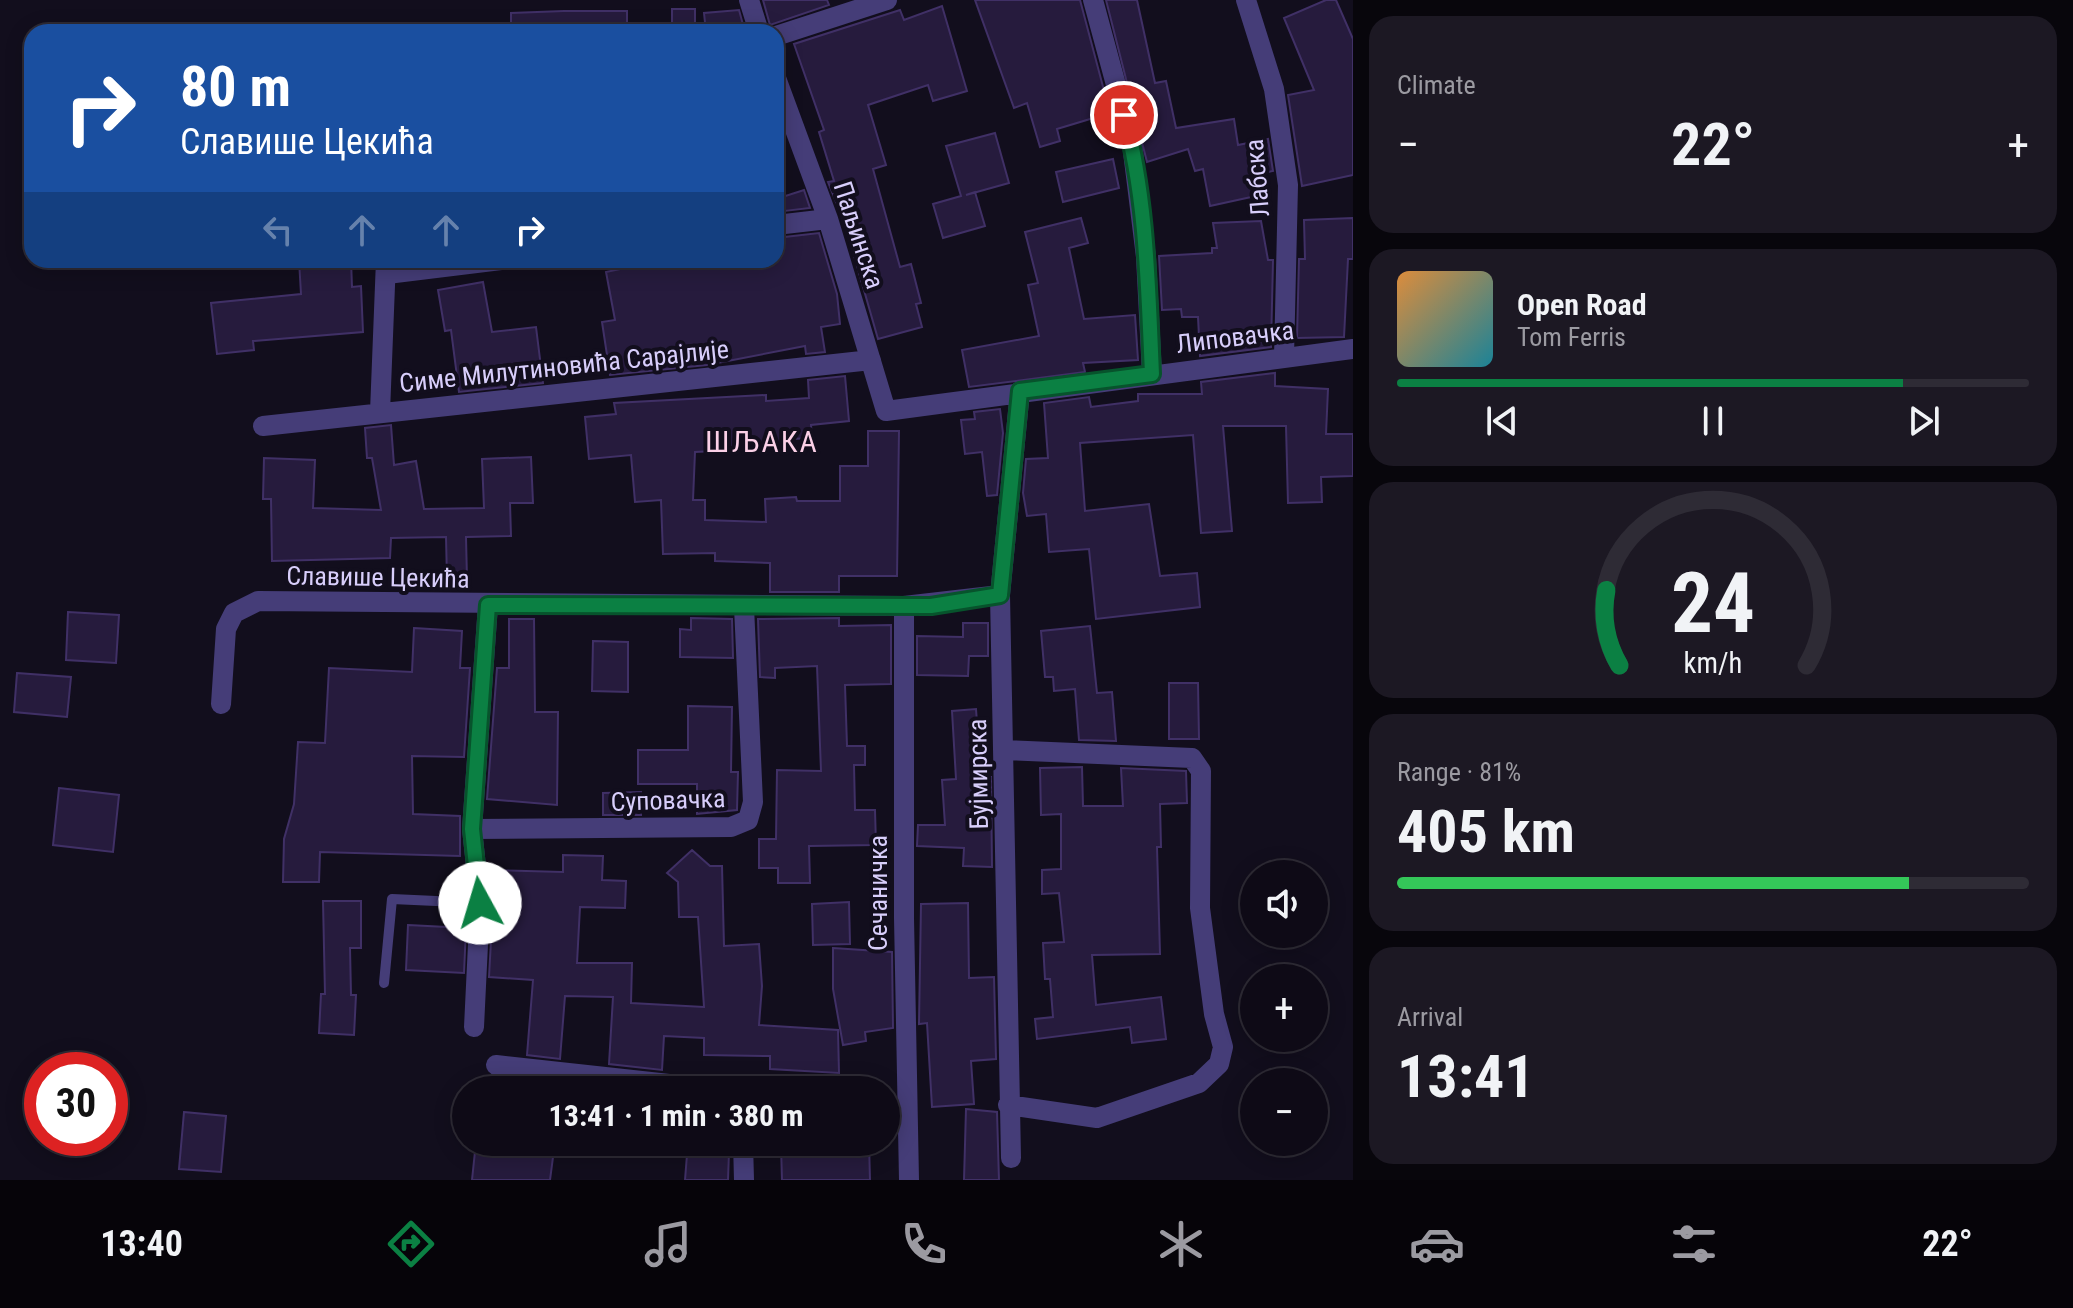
<!DOCTYPE html>
<html lang="en">
<head>
<meta charset="utf-8">
<style>
	body { margin:0; font-family:"Roboto Condensed",sans-serif; background:#1c1823; color:#f1f3f6; height:100vh; display:flex; flex-direction:column; font-size:30px; white-space:nowrap }
	* { box-sizing:border-box; margin:0 }
	p { font-size:26px; color:#9b9aa1 }
	.icon { flex:none; width:44px; height:44px; fill:none; stroke:currentColor; stroke-width:2; stroke-linecap:round; stroke-linejoin:round }
	.map { position:relative; flex:1; overflow:hidden }
	.panel { display:flex; flex-direction:column; gap:16px; padding:16px; background:#08060c; width:720px }
	.panel>* { flex:none }
	.guide { position:absolute; left:24px; top:24px; width:760px; height:244px; border-radius:24px; box-shadow:0 4px 20px #0003,0 0 0 2px #2e2b35; background:#1a4fa0; color:#fff; overflow:hidden }
	.controls { position:absolute; left:1240px; top:860px; display:grid; gap:16px }
	.controls a { display:grid; place-items:center; width:88px; height:88px; border-radius:50%; background:#0e0a16; box-shadow:0 4px 20px #0003,0 0 0 2px #2e2b35; font-size:40px }
	.speed { position:absolute; left:24px; top:1052px; display:flex; gap:16px; font-size:40px; font-weight:700; text-align:center }
	.speed>* { display:grid; place-content:center; width:104px; height:104px; border-radius:50%; background:#0e0a16; box-shadow:0 4px 20px #0003,0 0 0 2px #2e2b35; line-height:1 }
	.speed .limit { border:12px solid #d22; background:#fff; color:#111 }
	.pin { position:absolute; display:grid; place-items:center; width:68px; height:68px; color:#fff; margin:-34px; border:4px solid #fff; border-radius:50%; box-shadow:0 2px 8px #0007 }
	.me { position:absolute; width:88px; margin:-44px; rotate:354deg; stroke-linejoin:round; filter:drop-shadow(0 0 6px #0008) }
	.turn { display:flex; align-items:center; gap:28px; height:168px; padding:0 24px; font-size:36px }
	.turn .icon { width:104px; height:104px; stroke-width:2.5 }
	.turn b { display:block; font-size:56px; line-height:68px }
	.lanes { display:flex; align-items:center; height:76px; padding:0 24px; background:#0003; justify-content:center; gap:40px; direction:ltr }
	.lanes .off { opacity:.35 }
	.big { font-size:60px; font-weight:700; line-height:1.1 }
	.panel .widget { flex:1; display:flex; flex-direction:column; justify-content:center; gap:12px; min-width:0; padding:0 28px; border-radius:24px; background:#1c1823 }
	.panel .dial { align-items:center; gap:0 }
	.dial svg { height:208px; overflow:visible; fill:none; stroke:#2e2b35; stroke-width:7; stroke-linecap:round; text-anchor:middle }
	.dial text { fill:#f1f3f6; stroke:none }
	.song { display:flex; align-items:center; gap:24px }
	.cover { width:96px; height:96px; border-radius:12px; background:linear-gradient(135deg,hsl(30 70% 55%),hsl(190 70% 35%)) }
	.played { height:8px; border-radius:4px; background:linear-gradient(90deg,#0b8043 80%,#2e2b35 80%) }
	.keys { display:flex; justify-content:space-around; direction:ltr }
	.heat { display:flex; justify-content:space-between; align-items:center; font-size:44px; direction:ltr }
	.charge { height:12px; border-radius:6px; background:linear-gradient(90deg,#34c759 81%,#2e2b35 0) }
	.trip { position:absolute; left:452px; top:1076px; width:448px; height:80px; border-radius:40px; background:#0e0a16; box-shadow:0 4px 20px #0003,0 0 0 2px #2e2b35; font-weight:700; line-height:80px; text-align:center }
	.menu { display:flex; height:128px; justify-content:space-around; align-items:center; background:#060409; color:#9b9aa1 }
	.menu .icon { width:56px; height:56px }
	.menu .current { color:#0b8043 }
	.menu b { font-size:36px; color:#f1f3f6 }
	main { display:flex; flex:1; min-height:0 }
	.map>svg:first-child { display:block }
	.building { fill:#261b3d; stroke:#403066; stroke-width:2 }
	.lines { fill:none; stroke-linecap:round; stroke-linejoin:round }
	.service { stroke:#453d78; stroke-width:10 }
	.minor { stroke:#453d78; stroke-width:20 }
	.route-casing { stroke:#07532c; stroke-width:20 }
	.route { stroke:#0b8043; stroke-width:14 }
	.labels { text-anchor:middle; stroke-width:8; stroke-linejoin:round; paint-order:stroke }
	.street-label { font-size:26px; fill:#d8cefb; stroke:#120e1d }
	.quarter-label { font-size:30px; letter-spacing:2px; fill:#fbd0e7; stroke:#120e1d }
</style>
</head>
<body>
<main>
<div class="map">
<svg width="1353" height="1180" viewBox="0 0 1353 1180">
	<rect width="100%" height="100%" fill="#120e1d"/>
	<path class="building" d="M763,0H827L829,5L770,25Z
		M975,0H1080L1110,113L1057,129L1060,141L1040,147L1027,103L1014,108Z
		M1106,0H1137L1155,83L1166,81L1176,128L1234,119L1238,145L1268,139L1273,171L1261,173L1265,194L1210,206L1203,169L1195,171L1188,149L1147,162Z
		M1326,0H1336L1353,39V175L1302,186L1288,95L1314,90L1284,18Z
		M942,6L967,91L933,101L928,85L868,105L886,165L873,169L900,267L911,264L921,303L916,304L922,327L878,339L845,224L828,182L834,181L819,132L824,130L794,44L900,10L904,20Z
		M672,9H695V31H672Z
		M739,10L745,32H706L704,13Z
		M564,11H627V32H511V13Z
		M995,133L1009,183L966,195L975,192L985,226L943,238L933,204L961,196L946,146Z
		M1113,159L1119,188L1063,202L1056,172Z
		M804,190L810,208L776,212V199Z
		M1081,218L1088,243L1069,248L1084,319L1135,315L1138,360L1083,363L1085,372L969,387L962,350L1039,336L1028,285L1038,283L1025,232Z
		M1353,218V259H1348L1344,337L1297,338L1299,259H1305L1304,220Z
		M1261,221L1268,260H1273L1271,347L1200,356L1198,317H1182L1181,309L1162,310L1159,256L1212,253V248H1217L1213,223Z
		M819,233L837,294L840,324L821,327L825,352L806,354L805,346L707,365L610,375L602,322L615,320L606,272L644,264L643,260H776V238Z
		M299,260H351L352,287L361,286L363,332L253,341L254,350L217,354L211,303L301,294Z
		M483,282L492,332L536,327L543,383L459,392L451,330L445,331L438,290Z
		M1275,373V386L1328,389L1326,434H1353V476L1321,477L1322,502L1288,503L1286,426H1223L1232,531L1201,533L1193,435L1080,443L1085,511L1149,504L1160,576L1197,573L1200,607L1096,619L1089,549L1049,552L1046,514L1027,516L1023,493L1026,459L1048,458L1044,403L1089,397L1091,407L1138,401V394H1202L1201,382Z
		M845,376L849,421L811,425L812,438L791,439V447L695,452L693,500H705V520L766,522L765,499L796,497L797,501H840V466H868V431H899L897,576H839V592H770V563L715,561V553L663,554L661,500L635,502L631,455L589,459L585,417L616,414L614,403L766,395V401L809,398L808,380Z
		M1000,409L1003,433L997,495L987,496L982,452L965,454L961,420L975,419L974,412Z
		M391,425L394,465L416,461L424,509L484,508L482,459L531,457L533,503H510L511,536L466,537L467,579H447L446,537L391,538L390,558L272,561L271,499H263L264,458L315,460L313,508L381,510L372,458H367L365,428Z
		M68,612L119,615L116,663L66,660Z
		M691,618L732,619L733,658L680,657V629L691,630Z
		M839,618V626L891,625V684L845,685L847,746H865V765H854L855,810H875L876,845L809,846L810,883H778V868H759V839H776L777,770L821,771L817,666L775,668V678L760,677L758,619Z
		M509,619H534L535,712H558L557,805L487,799L497,668H509Z
		M963,623H988V656H969L968,676L917,675V636L963,637Z
		M1090,626L1097,693L1112,692L1116,741L1079,740L1075,689L1054,691L1053,677H1045L1041,631Z
		M414,628L462,631L460,668H470L464,757L412,756L413,814L460,816V856L320,852L319,882H283L284,839L294,804L298,742L325,743L329,668L412,672Z
		M593,641L628,642V692L592,691Z
		M17,673L71,677L67,717L14,712Z
		M1169,683H1198L1199,739H1169Z
		M688,706L732,707L731,772H738L737,810L697,814V784H638V750H688Z
		M976,709L981,777H991L992,867L963,866L964,848L917,846L918,825H945L942,780L956,779L952,711Z
		M1082,767L1083,806H1123L1121,768L1186,771L1187,803L1160,804L1161,847H1157L1160,954L1092,955L1096,1005L1161,997L1166,1039L1132,1043L1130,1027L1037,1039L1035,1019L1053,1017L1050,979H1045L1043,943L1064,942L1059,893L1042,894V870L1061,869V814L1041,815L1040,768Z
		M59,788L119,795L113,852L53,845Z
		M641,792V815H603V793Z
		M692,850L710,866H722L724,946L759,944L762,986L759,1025L838,1030L839,1073L770,1069V1056L704,1055V1038L664,1036L662,1070L609,1064L613,997L565,996L560,1059L527,1055L533,980L489,977L493,904L490,870L563,872V855L603,856L602,880L626,881L625,908L580,907L577,963H632L631,1003L704,1007L698,917H679L678,882L667,873Z
		M323,901H361V948H350L351,995H356L354,1035L319,1033L321,994H325Z
		M849,902L850,944L813,945L812,904Z
		M968,903L969,978L994,977L996,1059L971,1061L974,1104L932,1107L927,1023L919,1024L921,904Z
		M408,925L466,928L464,973L406,970Z
		M833,948L892,952L893,1028L865,1032L866,1041L843,1045L833,989Z
		M966,1109L997,1112L999,1180H964Z
		M184,1112L226,1116L221,1172L179,1169Z
		M476,1142H555L550,1180H472Z
		M688,1142H710V1151L729,1152L728,1180H685Z
		M787,1142H869L870,1180H782L781,1146H787Z"/>
	<g class="lines">
		<path class="service" d="M384,983L392,899L480,903"/>
		<path class="minor" d="M749,0L759,32
			M1093,0L1132,144L1146,257L1152,374
			M1246,0L1274,89L1288,185L1284,357
			M776,36L887,0
			M776,78L828,219L886,411L1353,349
			M776,225L828,219
			M387,274L501,260
			M380,412L386,260
			M263,426L871,360
			M904,606V918L909,1180
			M221,704L226,629L234,613L258,601L904,606L1000,595
			M1004,750L1192,758L1201,771L1200,908L1214,1014L1223,1047L1219,1064L1199,1083L1097,1118L1008,1105
			M472,829L731,827L748,820L753,802L744,607
			M474,1027L480,903L472,829L488,605
			M496,1065L724,1090
			M743,1142L744,1180
			M1011,1158L1000,595L1020,391"/>
	</g>
	<g class="lines">
		<g class="route-casing">
			<path id="route" d="M480,903L472,829L488,605L931,606L1000,595L1020,391L1152,374C1148,288 1147,198 1124,115"/>
		</g>
		<use href="#route" class="route"/>
	</g>
	<g class="labels">
		<g class="street-label">
			<text transform="translate(1257 178) rotate(-95)" y="9">Лабска</text>
			<text transform="translate(859 235) rotate(72)" y="9">Паљинска</text>
			<text transform="translate(1235 337) rotate(-7)" y="9">Липовачка</text>
			<text transform="translate(564 366) rotate(-6)" y="9">Симе Милутиновића Сарајлије</text>
			<text transform="translate(378 577) rotate(1)" y="9">Славише Цекића</text>
			<text transform="translate(978 774) rotate(-91)" y="9">Бујмирска</text>
			<text transform="translate(668 800) rotate(-2)" y="9">Суповачка</text>
			<text transform="translate(878 893) rotate(-90)" y="9">Сечаничка</text>
		</g>
		<g class="quarter-label">
			<text x="762" y="452">ШЉАКА</text>
		</g>
	</g>
</svg>
<div class="controls">
<a><svg class="icon" aria-label="sound" viewBox="0 0 24 24"><path d="M4 9h4l5-4v14l-5-4H4zM17 9q2 3 0 6"/></svg></a>
<a>+</a>
<a>−</a>
</div>
<div class="speed"><div class="limit">30</div></div>
<div class="pin" style="left:1124px;top:115px;background:#d93025"><svg class="icon" aria-label="arrive" viewBox="0 0 24 24"><path d="M6 21V4h12l-3 4 3 4H6"/></svg></div>
<svg class="me" style="left:480px;top:903px" viewBox="-20 -20 40 40"><circle r="19" fill="#fff"/><path d="M0-13L10 11 0 6-10 11z" fill="#0b8043"/></svg>
<div class="trip">13:41 · 1 min · 380 m</div>
<div class="guide">
<div class="turn"><svg class="icon" aria-label="right" viewBox="0 0 24 24"><path d="M7 20v-9h11M14 6l5 5-5 5"/></svg><div><b>80 m</b>Славише Цекића</div></div>
<div class="lanes"><svg class="icon off" aria-label="left" viewBox="0 0 24 24"><path d="M17 20v-9H6M10 6l-5 5 5 5"/></svg><svg class="icon off" aria-label="ahead" viewBox="0 0 24 24"><path d="M12 20V5M6 11l6-6 6 6"/></svg><svg class="icon off" aria-label="ahead" viewBox="0 0 24 24"><path d="M12 20V5M6 11l6-6 6 6"/></svg><svg class="icon" aria-label="right" viewBox="0 0 24 24"><path d="M7 20v-9h11M14 6l5 5-5 5"/></svg></div>
</div>
</div>
<section class="panel">
<div class="widget"><p>Climate</p>
<div class="heat"><a>−</a><b class="big">22°</b><a>+</a></div>
</div>
<div class="widget">
<div class="song"><i class="cover"></i><div><b>Open Road</b><p>Tom Ferris</p></div></div>
<div class="played"></div>
<div class="keys"><svg class="icon" aria-label="previous" viewBox="0 0 24 24"><path d="M18 5L8 12l10 7zM5 5v14"/></svg><svg class="icon" aria-label="pause" viewBox="0 0 24 24"><path d="M8 5v14M16 5v14"/></svg><svg class="icon" aria-label="next" viewBox="0 0 24 24"><path d="M6 5l10 7-10 7zM19 5v14"/></svg></div>
</div>
<div class="widget dial"><svg viewBox="0 0 100 80">
<path d="M14 69A42 42 0 1 1 86 69"/>
<path d="M14 69A42 42 0 0 1 9 40" stroke="#0b8043"/>
<text x="50" y="56" font-size="32" font-weight="700">24</text>
<text x="50" y="72" font-size="11">km/h</text>
</svg></div>
<div class="widget"><p>Range · 81%</p><b class="big">405 km</b><div class="charge"></div></div>
<div class="widget"><p>Arrival</p><b class="big">13:41</b></div>
</section>
</main>
<nav class="menu">
<b>13:40</b>
<svg class="icon current" aria-label="directions" viewBox="0 0 24 24"><path d="M12 3l9 9-9 9-9-9zM9 14v-3h6M13 9l2 2-2 2"/></svg>
<svg class="icon" aria-label="music" viewBox="0 0 24 24"><path d="M9 18V5l10-2v13"/><circle cx="6" cy="18" r="3"/><circle cx="16" cy="16" r="3"/></svg>
<svg class="icon" aria-label="phone" viewBox="0 0 24 24"><path d="M5 4h4l2 5-3 2q2 4 5 5l2-3 5 2v4C11 20 4 13 5 4z"/></svg>
<svg class="icon" aria-label="climate" viewBox="0 0 24 24"><path d="M12 3v18M4 7l16 10M4 17L20 7"/></svg>
<svg class="icon" aria-label="car" viewBox="0 0 24 24"><path d="M5 17H2v-5l4-1 3-4h7l3 4 3 1v5h-3M9 17h6M6 11h13"/><circle cx="7" cy="17" r="2"/><circle cx="17" cy="17" r="2"/></svg>
<svg class="icon" aria-label="filters" viewBox="0 0 24 24"><path d="M4 7h16M4 17h16"/><circle cx="9" cy="7" r="2"/><circle cx="15" cy="17" r="2"/></svg>
<b>22°</b>
</nav>
</body>
</html>
